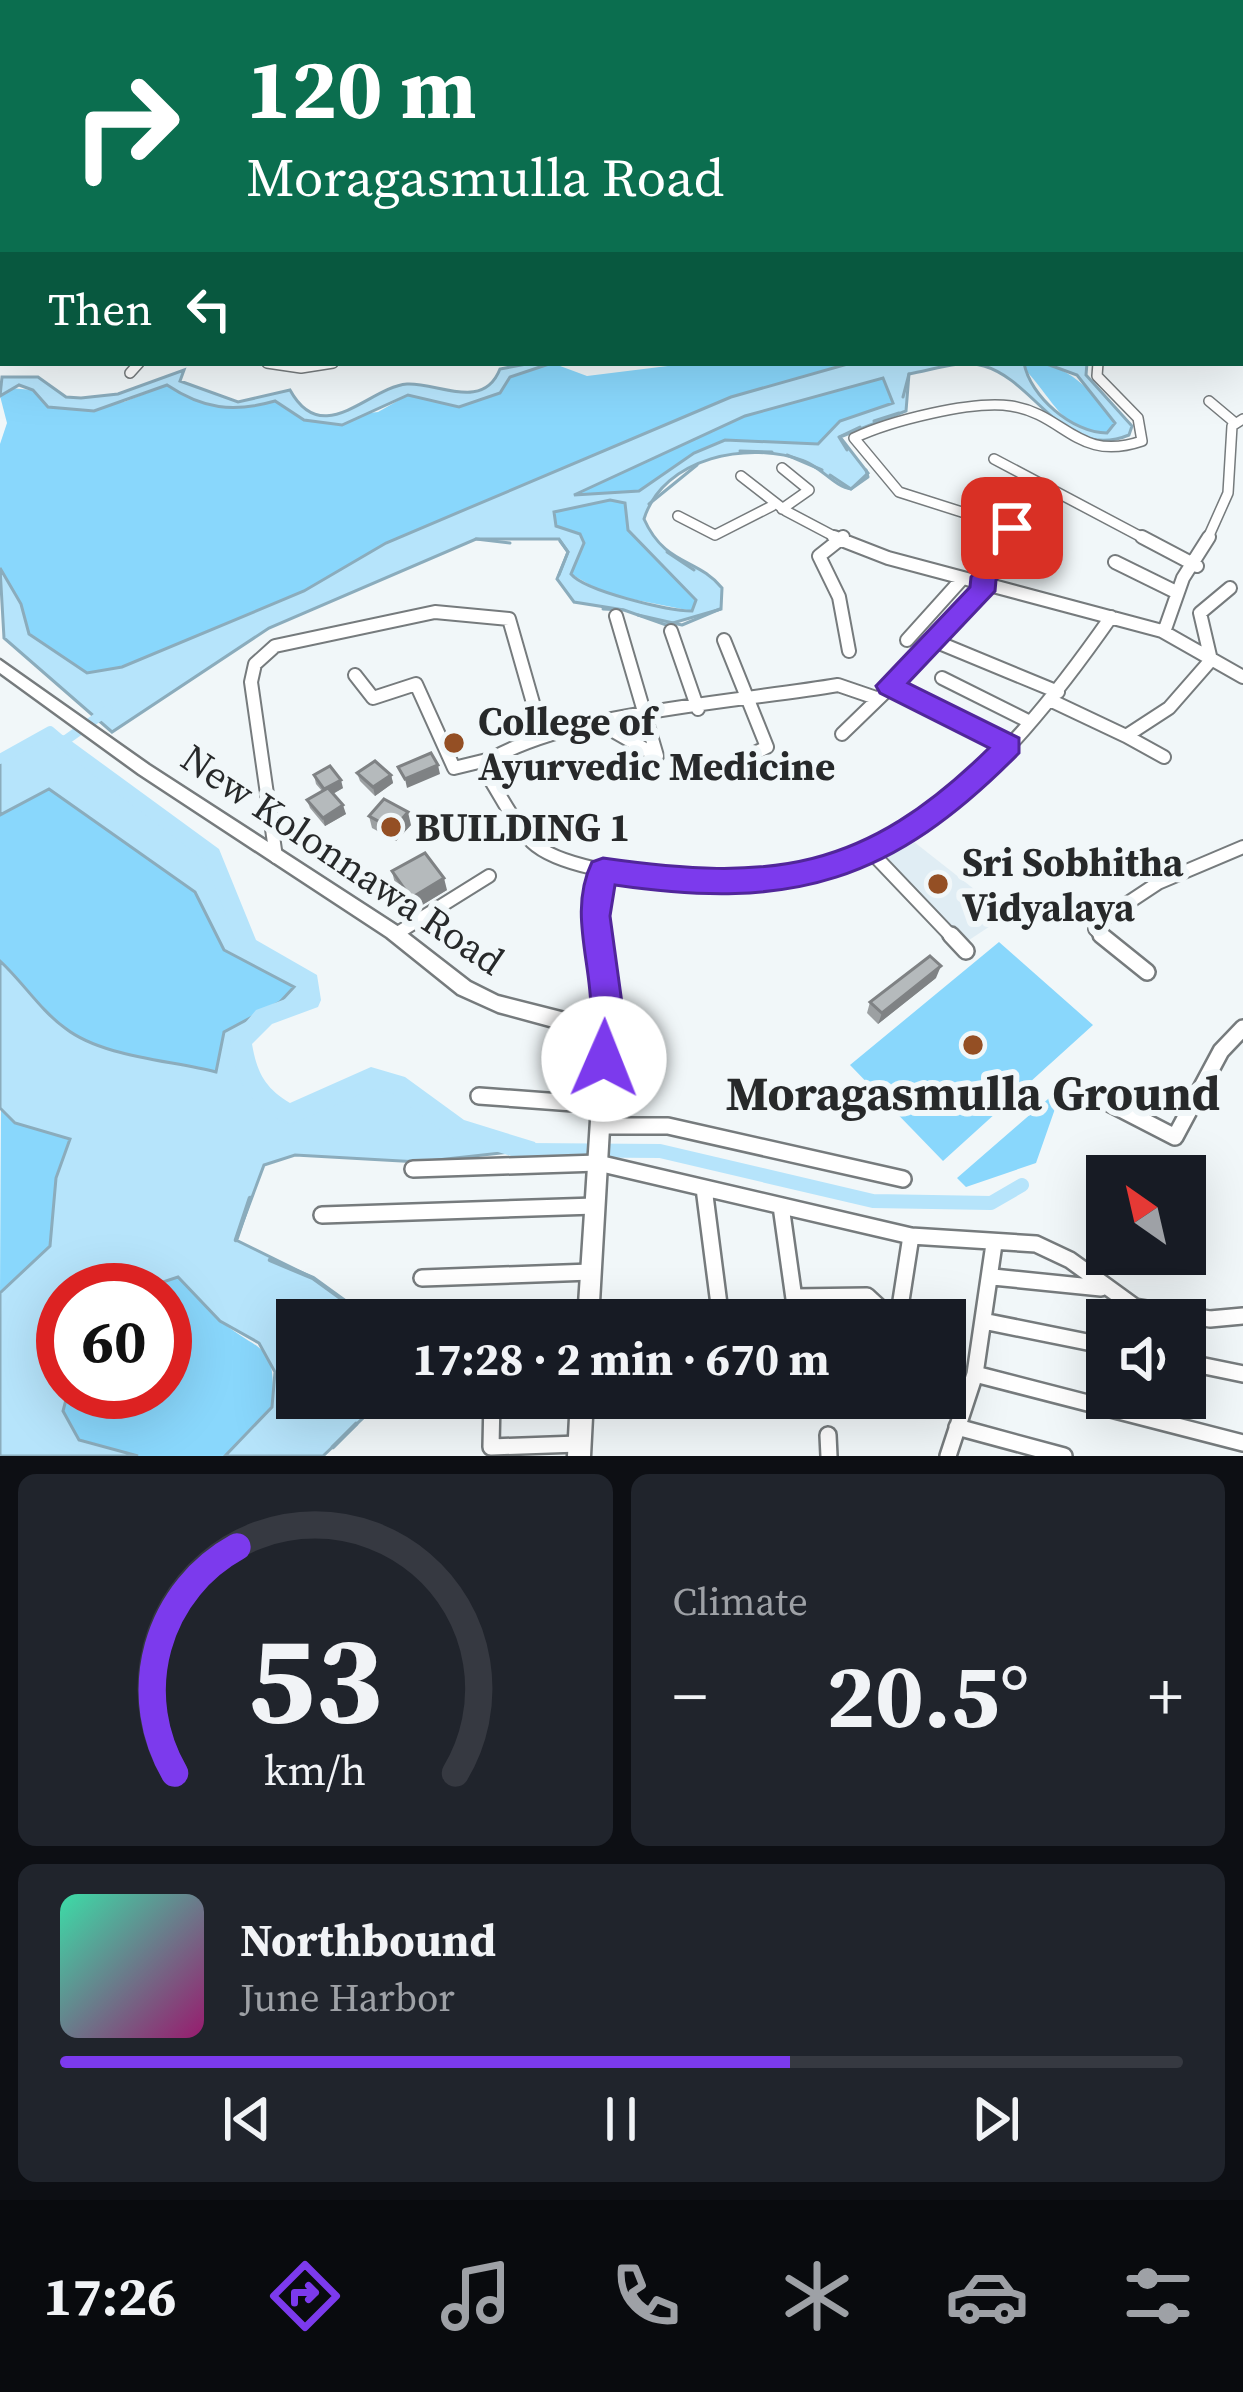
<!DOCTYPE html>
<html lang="en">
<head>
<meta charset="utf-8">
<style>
	body { margin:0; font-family:"Source Serif 4",serif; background:#20242c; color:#f1f3f6; height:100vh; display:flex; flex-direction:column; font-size:45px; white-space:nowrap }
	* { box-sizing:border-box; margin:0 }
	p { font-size:39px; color:#9ea1a6 }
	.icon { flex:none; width:66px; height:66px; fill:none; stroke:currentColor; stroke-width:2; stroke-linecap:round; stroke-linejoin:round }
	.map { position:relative; height:1456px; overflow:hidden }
	.sheet { display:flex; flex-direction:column; gap:18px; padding:18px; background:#0d0f14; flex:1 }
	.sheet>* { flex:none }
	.guide { position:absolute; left:0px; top:0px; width:1245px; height:366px; box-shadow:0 12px 48px #0002; background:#0b6e4f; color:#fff; overflow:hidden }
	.needle { width:78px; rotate:326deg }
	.buttons { position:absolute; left:1086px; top:1155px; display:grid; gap:24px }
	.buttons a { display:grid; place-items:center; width:120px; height:120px; border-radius:0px; background:#171b24; box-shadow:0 12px 48px #0002; font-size:60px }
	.speed { position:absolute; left:36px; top:1263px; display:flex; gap:24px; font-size:60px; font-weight:700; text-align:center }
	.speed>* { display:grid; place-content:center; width:156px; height:156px; border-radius:50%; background:#171b24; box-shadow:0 12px 48px #0002; line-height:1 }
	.speed .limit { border:18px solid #d22; background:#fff; color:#111 }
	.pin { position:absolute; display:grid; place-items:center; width:102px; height:102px; color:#fff; margin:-51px; border-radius:24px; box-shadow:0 6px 18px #0006 }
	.me { position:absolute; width:132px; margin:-66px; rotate:1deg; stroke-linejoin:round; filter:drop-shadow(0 0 9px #0008) }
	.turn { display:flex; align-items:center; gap:42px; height:252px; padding:0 48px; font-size:54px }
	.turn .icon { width:156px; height:156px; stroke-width:2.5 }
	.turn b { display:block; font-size:84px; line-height:102px }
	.then { display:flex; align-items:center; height:114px; padding:0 48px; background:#0003; gap:24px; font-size:45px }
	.big { font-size:90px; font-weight:700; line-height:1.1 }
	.sheet .widget { flex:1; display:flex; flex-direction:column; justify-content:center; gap:18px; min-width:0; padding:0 42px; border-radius:18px; background:#20242c }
	.sheet .dial { align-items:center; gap:0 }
	.dial svg { height:312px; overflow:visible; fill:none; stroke:#363941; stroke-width:7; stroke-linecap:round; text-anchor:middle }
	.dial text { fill:#f1f3f6; stroke:none }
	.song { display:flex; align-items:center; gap:36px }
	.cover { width:144px; height:144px; border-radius:18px; background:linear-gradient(135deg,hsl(160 70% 55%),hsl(320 70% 35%)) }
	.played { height:12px; border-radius:6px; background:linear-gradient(90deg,#7c3aed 65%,#363941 65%) }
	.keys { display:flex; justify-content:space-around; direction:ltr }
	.heat { display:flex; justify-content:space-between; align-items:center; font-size:66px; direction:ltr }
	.sheet .tiles { flex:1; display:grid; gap:18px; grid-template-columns:1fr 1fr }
	.widget:last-child { grid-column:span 2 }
	.trip { position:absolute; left:276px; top:1299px; width:690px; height:120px; border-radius:0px; background:#171b24; box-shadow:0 12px 48px #0002; font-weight:700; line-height:120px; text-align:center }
	.tabs { display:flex; height:192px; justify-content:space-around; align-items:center; background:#090b0e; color:#9ea1a6 }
	.tabs .icon { width:84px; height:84px }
	.tabs .current { color:#7c3aed }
	.tabs b { font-size:54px; color:#f1f3f6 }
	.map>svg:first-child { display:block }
	.built { fill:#e0edf4 }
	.green { fill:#89d7fc }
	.water { fill:#b6e4fb; stroke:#8bacbc; stroke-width:3; fill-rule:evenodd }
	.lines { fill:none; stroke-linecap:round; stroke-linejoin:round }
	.stream-far1 { stroke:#8bacbc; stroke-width:3 }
	.stream { stroke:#8bacbc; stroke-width:4.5 }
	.canal-far1 { stroke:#b6e4fb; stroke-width:10 }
	.canal { stroke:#b6e4fb; stroke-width:14 }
	.river { fill:#b6e4fb; fill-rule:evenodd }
	.minor-far3-casing { stroke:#767b7d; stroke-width:10 }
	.minor-far2-casing { stroke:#767b7d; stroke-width:12 }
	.minor-far1-casing { stroke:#767b7d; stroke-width:16 }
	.minor-casing { stroke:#767b7d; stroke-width:20 }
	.major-casing { stroke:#767b7d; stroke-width:5 }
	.minor-far3 { stroke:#fff; stroke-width:8 }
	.minor-far2 { stroke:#fff; stroke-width:9 }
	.minor-far1 { stroke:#fff; stroke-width:12 }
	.minor { stroke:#fff; stroke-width:15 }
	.major { fill:#fff; fill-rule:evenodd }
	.wall { fill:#9ca0a2 }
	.shaded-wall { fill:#7f8284 }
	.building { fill:#b5babc; stroke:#7f8284; stroke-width:3 }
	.route { fill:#7c3aed; stroke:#51269a; stroke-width:3 }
	.poi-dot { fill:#944f24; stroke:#f1f7f9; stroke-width:4.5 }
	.labels { text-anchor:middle; stroke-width:12; stroke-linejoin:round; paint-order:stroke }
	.poi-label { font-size:39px; font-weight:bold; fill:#27292a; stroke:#f1f7f9; text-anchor:start }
	.street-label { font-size:39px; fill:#27292a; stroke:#f1f7f9 }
	.near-poi-label { font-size:48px; font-weight:bold; fill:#27292a; stroke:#f1f7f9 }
</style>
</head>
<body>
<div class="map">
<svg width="1243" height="1456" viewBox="0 0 1243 1456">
	<rect width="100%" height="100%" fill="#f1f7f9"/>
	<path class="built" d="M909,838L1007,915L966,942L877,853Z"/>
	<path class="green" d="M552,363L587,376L692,363H851L731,397L386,543L304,591L122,667L87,673L28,634L21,604L0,568V444L7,423L0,396L9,388L33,390L48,407L124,402L167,385C203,409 233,413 275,401L304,420L378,412L408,395L459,407L500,393L510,377Z
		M1024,363C1071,363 1090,389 1115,424L1108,433C1061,434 1052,395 1023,368Z
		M883,378L894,403L840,421L818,444L725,440L639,491L571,496L745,416Z
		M610,500L625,503L628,530L696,601L692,611L606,594L571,574L580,534L556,526L554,512Z
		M49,789L195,893L224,950L294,987L280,1002L225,1032L217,1072C169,1061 103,1058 65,1029C41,1011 22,981 0,961V815Z
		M999,942L1093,1025L943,1161L850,1065Z
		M1063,1086L1036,1163L966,1187L957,1178Z
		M1,1108L15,1123L70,1138L56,1178L50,1246L0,1293Z
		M178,1277C191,1291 204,1306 218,1319C261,1355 277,1340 272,1407L225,1456H138L79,1440L63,1411L68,1392H165V1290H139Z"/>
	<path class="water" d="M532,363H552L510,377L500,393L459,407L408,395L342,425L304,420L275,401C233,413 203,409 167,385L94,411L48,407L33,390L19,385L0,396L2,377H38L66,397L81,398L118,394L184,370L180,381L238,402L290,390C323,450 369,387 407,384C437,382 483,412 500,369Z
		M851,363H1024C1030,396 1072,433 1107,433L1115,423L1077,375L1044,363H1087L1086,375L1132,426L1129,435C1064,462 1036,381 984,366C961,359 933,370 909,374L906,411L840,437L868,473L851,489C835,487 821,467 804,461C750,440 663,457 644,519C665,566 698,558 722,588L721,609L666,625L624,610L574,602L557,579L568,552L559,539H476L269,628L112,732L4,638L0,568L21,604L29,634L87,673L122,667L304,591L386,543L731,397ZM883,378L893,403L840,421L818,444L725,440L694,453L639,491L574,495L745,416ZM610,500L625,503L628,530L696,600L692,611C668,611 585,591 571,574L584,543L580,534L556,526L554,512Z
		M50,731L212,855L248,946L310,982V1000L264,1017L241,1041C246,1080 252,1097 290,1114L371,1078L397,1084L459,1129L527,1150L419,1162L295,1155L264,1165L236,1240L313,1278L371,1320H297V1398H373L364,1417L323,1456H225L272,1407L275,1372L259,1343L220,1321L178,1277L139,1290H63V1392H68L63,1411L79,1440L138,1456H0V1293L50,1246L56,1178L70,1139L15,1123L0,1108V961C22,981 41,1011 65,1028C102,1057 169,1060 216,1072L224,1032L280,1002L294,987L224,950L195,892L49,789L0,815V759Z"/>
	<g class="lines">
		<path class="stream-far1" d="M903,397L909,374
			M874,421L899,413
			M847,450L839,437L860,427
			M740,451L772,452
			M787,455L822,470
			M830,475L851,489L868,477L866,470
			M649,504L697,465
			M476,539L510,543
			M667,552L694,570
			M559,575L568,552L560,541
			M603,609L623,610
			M638,615L682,625L720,609"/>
		<path class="stream" d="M236,1240L250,1198
			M270,1260L313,1278L371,1320
			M333,1447L356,1424"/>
		<path class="canal-far1" d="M0,759L50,731L63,742L108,710"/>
		<path class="canal" d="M527,1150L660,1151L873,1201L991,1203L1022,1185"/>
		<path class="river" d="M63,735L219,849L256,940L317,975L321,1000L318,1007L272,1024L252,1044C257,1073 265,1088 290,1103L371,1067L405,1077L464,1120L535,1142L539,1150L535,1158L527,1161L450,1137L392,1093L372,1089L290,1125C250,1108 236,1083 230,1041L256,1010L299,994V987L241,952L204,860L57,747L54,742L57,737Z"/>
		<g class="minor-far3-casing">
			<path id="minor-far3" d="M247,0L253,3
				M331,0L335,3
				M468,0L472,3
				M688,0L709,3
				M63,3L90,0
				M634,3L664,0
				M890,3L894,0
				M0,49L3,44"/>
		</g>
		<g class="minor-far2-casing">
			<path id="minor-far2" d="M267,363L301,368L333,363
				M130,373L139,363
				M1209,401L1234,422
				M994,459L1147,540
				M782,468L809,490L782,509
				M741,476L786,511L841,540
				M678,516L715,535L772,506
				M839,540L843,537
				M1016,540L1012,528L899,492L854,438C890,421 972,400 1011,406C1065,414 1077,463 1142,441L1138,418L1097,376L1098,363
				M1207,540L1228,493L1232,426L1243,419"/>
		</g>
		<g class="minor-far1-casing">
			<path id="minor-far1" d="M834,537L888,558L1162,631L1243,677
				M843,537L819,556L839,597L849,651
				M1142,537L1197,566
				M1115,562L1176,592
				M979,583L1015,537
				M671,631L698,709
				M1164,632L1183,578L1209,537
				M724,640L767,747L745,758L755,778
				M907,640L961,580
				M937,642L1058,692
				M355,675L373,698L416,684L454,768L491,759
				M942,678L1030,722
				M889,686L1009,746
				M876,698L838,685C738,702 576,711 491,759L486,773C500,794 514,824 532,842C558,867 629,875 664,879C878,909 999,777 1111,617
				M1052,701L1126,736L1169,708L1211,660L1200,613L1230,588
				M601,724L657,756L616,616
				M842,734L937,642L986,585
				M1126,736L1164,757
				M871,852L953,938
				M276,857L251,682L255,664L275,646L435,612L509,619L541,731
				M396,934L489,876
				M598,938L595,916L603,871
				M1105,938L1095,929L1099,922L1158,883L1243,847"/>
		</g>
		<g class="minor-casing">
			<path id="minor" d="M597,935L608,1019L601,1038
				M951,935L966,951
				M1101,935L1147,972
				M479,1096L601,1105
				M1109,1103L1175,1137L1221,1051L1243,1028
				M600,1126H668L903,1179
				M413,1169L598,1163L911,1236L1036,1244L1070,1260L1135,1307L1210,1319L1243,1316
				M704,1188L721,1320
				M781,1206L797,1320
				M322,1215L595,1206
				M993,1277L1101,1288
				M422,1278L591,1272
				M794,1297L867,1296L893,1320
				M898,1320L911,1236
				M983,1321L1107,1346
				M1185,1362L1243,1374
				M975,1374L1243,1443
				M492,1398L491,1447L578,1444
				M957,1427L1064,1456
				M828,1435L829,1456
				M948,1456L975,1374L994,1244"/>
		</g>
		<g class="major-casing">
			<path id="major" d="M56,0H64L65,3H57Z
				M924,0H933L930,3H921Z
				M0,61H3V66H0Z
				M0,660L149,765L399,927L470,982L498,996L569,1014L607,1032L613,1059L598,1320H578L595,1059L593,1043L568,1031L498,1012L458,994L387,937L139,774L0,673Z
				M571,1398H593L590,1456H568Z"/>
		</g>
		<use href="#minor-far3" class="minor-far3"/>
		<use href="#minor-far2" class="minor-far2"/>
		<use href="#minor-far1" class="minor-far1"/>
		<use href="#minor" class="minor"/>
		<use href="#major" class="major"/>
	</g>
	<path class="wall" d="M357,773L391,775L393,783L375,796L360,781Z
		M314,775L343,788L333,794L346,814L325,826L310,808L307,800L322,791L316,784Z
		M369,816L411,825L396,841L372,828Z
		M392,871L447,890L414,910L395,884Z
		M936,978L878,1024L867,1013L870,1002Z"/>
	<path class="shaded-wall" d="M438,765L440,774L407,788L405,779Z
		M391,775L393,783L375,796L373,787Z
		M341,780L343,788L327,797L324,789Z
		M343,805L346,814L325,826L323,818Z
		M408,812L411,825L396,841L393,829Z
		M444,878L447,890L414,910L411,898Z
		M941,966L936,978L878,1024L882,1013Z"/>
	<path class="building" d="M431,753L438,765L405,779L398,767Z
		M375,761L391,775L373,787L357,773Z
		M330,766L341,780L324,789L314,775Z
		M328,788L343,805L323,818L307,800Z
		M384,799L408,812L393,829L369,816Z
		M425,853L444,878L411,898L392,871Z
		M930,956L941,966L882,1013L870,1002Z"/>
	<path class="route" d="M1012,520L1023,528L1025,545L996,580L995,591L908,683L1019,738V753C892,882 793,911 615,885L610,916L624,1018L616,1070L604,1074L592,1070C582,1047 591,1036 591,1014C592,963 568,912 592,862L603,858C772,882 863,872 989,748L880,693L876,686L970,587L971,577L1004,539L1003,523Z"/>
	<g class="poi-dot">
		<circle cx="454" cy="743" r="12"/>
		<circle cx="391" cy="827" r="12"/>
		<circle cx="938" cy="884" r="12"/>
		<circle cx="973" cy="1045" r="12"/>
	</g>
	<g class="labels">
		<g class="poi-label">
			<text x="478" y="735">College of<tspan x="478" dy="45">Ayurvedic Medicine</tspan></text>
			<text x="415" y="841">BUILDING 1</text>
			<text x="962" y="876">Sri Sobhitha<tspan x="962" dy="45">Vidyalaya</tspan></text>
		</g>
		<g class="street-label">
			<text transform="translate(343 859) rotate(34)" y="14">New Kolonnawa Road</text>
		</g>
		<g class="near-poi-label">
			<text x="973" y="1110">Moragasmulla Ground</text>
		</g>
	</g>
</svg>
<div class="buttons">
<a><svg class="needle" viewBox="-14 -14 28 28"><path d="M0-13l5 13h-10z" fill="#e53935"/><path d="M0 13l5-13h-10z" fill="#9ea1a6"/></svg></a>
<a><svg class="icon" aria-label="sound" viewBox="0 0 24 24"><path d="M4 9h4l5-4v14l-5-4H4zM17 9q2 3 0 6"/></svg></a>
</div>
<div class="speed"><div class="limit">60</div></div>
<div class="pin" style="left:1012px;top:528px;background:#d93025"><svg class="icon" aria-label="arrive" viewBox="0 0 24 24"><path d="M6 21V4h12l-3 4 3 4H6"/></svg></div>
<svg class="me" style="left:604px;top:1059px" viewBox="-20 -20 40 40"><circle r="19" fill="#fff"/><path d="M0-13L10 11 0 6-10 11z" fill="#7c3aed"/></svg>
<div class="trip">17:28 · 2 min · 670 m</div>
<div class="guide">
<div class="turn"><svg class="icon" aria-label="right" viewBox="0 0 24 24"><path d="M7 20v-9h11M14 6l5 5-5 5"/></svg><div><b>120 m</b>Moragasmulla Road</div></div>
<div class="then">Then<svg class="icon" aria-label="left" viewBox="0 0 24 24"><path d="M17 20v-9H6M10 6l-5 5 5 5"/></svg></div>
</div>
</div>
<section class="sheet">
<div class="tiles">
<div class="widget dial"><svg viewBox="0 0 100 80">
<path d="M14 69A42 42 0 1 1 86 69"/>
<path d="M14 69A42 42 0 0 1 30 11" stroke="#7c3aed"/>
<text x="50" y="56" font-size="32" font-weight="700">53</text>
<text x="50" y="72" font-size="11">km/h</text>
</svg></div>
<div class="widget"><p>Climate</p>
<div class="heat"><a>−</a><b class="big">20.5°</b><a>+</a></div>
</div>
<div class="widget">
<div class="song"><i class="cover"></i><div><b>Northbound</b><p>June Harbor</p></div></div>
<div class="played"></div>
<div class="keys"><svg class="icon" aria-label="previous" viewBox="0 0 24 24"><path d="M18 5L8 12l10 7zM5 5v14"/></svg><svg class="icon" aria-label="pause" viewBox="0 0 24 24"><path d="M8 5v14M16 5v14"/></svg><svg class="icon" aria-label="next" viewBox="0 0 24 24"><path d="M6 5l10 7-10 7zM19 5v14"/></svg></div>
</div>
</div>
</section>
<nav class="tabs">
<b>17:26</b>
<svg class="icon current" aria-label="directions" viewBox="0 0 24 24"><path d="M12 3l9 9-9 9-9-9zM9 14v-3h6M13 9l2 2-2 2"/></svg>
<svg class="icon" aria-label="music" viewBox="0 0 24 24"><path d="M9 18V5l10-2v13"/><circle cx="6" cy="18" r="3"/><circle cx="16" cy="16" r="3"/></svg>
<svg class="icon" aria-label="phone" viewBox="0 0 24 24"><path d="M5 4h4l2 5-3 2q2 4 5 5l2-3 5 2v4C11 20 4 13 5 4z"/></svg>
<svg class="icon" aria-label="climate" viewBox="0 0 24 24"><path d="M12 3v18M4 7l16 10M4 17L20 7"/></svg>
<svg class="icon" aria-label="car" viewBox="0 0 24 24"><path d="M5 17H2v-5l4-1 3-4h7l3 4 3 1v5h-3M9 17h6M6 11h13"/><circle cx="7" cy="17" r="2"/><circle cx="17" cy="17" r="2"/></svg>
<svg class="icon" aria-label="filters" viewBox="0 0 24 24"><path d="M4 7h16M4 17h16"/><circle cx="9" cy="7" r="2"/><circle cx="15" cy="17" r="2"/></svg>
</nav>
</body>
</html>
